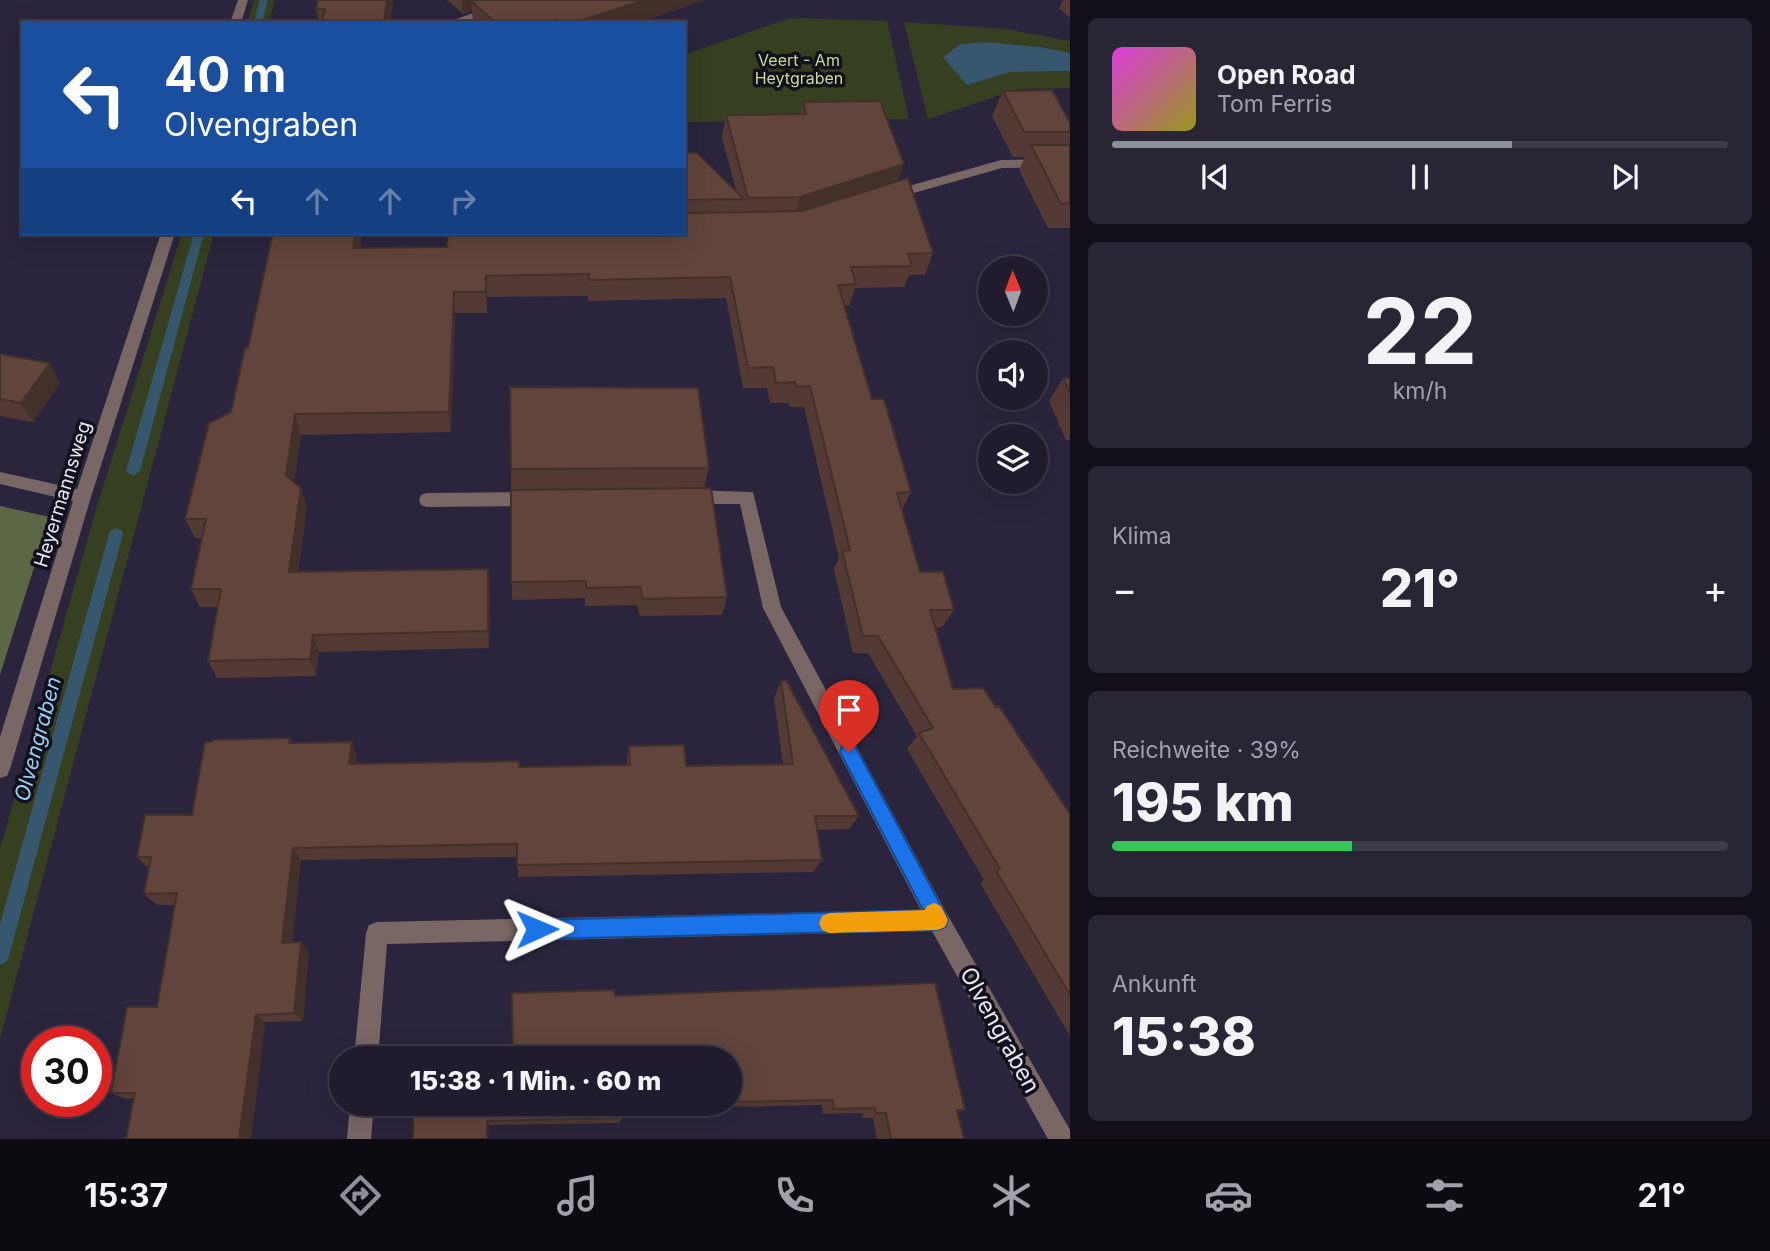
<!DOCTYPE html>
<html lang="de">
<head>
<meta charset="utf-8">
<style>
	body { margin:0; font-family:Inter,sans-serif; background:#282535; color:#f1f3f6; height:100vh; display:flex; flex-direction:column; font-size:26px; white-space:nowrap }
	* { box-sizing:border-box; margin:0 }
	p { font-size:23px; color:#a2a1aa }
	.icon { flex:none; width:38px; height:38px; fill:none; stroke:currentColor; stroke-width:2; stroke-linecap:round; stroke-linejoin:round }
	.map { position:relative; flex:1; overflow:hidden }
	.sheet { display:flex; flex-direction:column; gap:18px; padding:18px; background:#120f19; width:700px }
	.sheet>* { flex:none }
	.banner { position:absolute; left:21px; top:21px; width:665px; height:214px; border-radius:0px; box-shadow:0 7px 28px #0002,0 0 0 2px #3d3a49; background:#1a4fa0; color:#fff; overflow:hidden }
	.needle { width:46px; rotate:359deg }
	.fabs { position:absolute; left:978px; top:256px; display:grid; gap:14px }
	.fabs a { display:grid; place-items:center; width:70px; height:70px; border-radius:50%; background:#201c2d; box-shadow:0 7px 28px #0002,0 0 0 2px #3d3a49; font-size:35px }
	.speed { position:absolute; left:21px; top:1026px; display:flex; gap:14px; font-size:35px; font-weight:700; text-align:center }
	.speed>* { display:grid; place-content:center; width:91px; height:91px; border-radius:50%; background:#201c2d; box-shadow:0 7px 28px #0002,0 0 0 2px #3d3a49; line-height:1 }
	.speed .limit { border:10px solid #d22; background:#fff; color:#111 }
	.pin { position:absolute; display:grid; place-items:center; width:60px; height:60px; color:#fff; margin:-72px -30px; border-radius:50% 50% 50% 0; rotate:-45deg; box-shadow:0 0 7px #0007 }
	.pin .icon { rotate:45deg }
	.me { position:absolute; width:77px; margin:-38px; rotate:89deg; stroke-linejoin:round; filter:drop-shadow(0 0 5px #0008) }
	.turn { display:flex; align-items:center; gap:24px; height:147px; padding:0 28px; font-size:32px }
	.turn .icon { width:91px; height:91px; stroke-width:2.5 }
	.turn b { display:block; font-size:49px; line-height:60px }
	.lanes { display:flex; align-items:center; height:66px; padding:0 28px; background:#0003; justify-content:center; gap:35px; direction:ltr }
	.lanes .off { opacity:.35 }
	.big { font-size:52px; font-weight:800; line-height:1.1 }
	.sheet .card { flex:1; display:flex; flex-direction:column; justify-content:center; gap:10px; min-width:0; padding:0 24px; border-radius:10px; background:#282535 }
	.sheet .dial { align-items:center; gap:0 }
	.dial b { font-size:91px; line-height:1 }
	.song { display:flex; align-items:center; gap:21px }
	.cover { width:84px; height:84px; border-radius:10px; background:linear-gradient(135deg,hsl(300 70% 55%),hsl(60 70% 35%)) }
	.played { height:7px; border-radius:4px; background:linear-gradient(90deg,#8c9099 65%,#3d3a49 65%) }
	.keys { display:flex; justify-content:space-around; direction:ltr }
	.heat { display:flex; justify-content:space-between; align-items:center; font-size:38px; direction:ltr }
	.charge { height:10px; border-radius:5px; background:linear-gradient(90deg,#34c759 39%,#3d3a49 0) }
	.trip { position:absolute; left:329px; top:1046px; width:413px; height:70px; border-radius:35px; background:#201c2d; box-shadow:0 7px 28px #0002,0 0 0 2px #3d3a49; font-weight:800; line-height:70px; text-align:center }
	.tab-bar { display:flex; height:112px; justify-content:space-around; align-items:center; background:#0d0b12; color:#a2a1aa }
	.tab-bar .icon { width:49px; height:49px }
	.tab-bar .on { color:#8c9099 }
	.tab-bar b { font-size:32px; color:#f1f3f6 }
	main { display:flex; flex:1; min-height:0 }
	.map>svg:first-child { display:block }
	.green { fill:#364020 }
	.forest { fill:#5c6745 }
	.water { fill:#36576d }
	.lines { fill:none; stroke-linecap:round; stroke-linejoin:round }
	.stream { fill:#36576d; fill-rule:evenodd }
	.minor { fill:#796766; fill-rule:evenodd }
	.wall { fill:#533a34 }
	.shaded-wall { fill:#44302a }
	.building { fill:#61443c; stroke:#44302a; stroke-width:2 }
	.route { fill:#1a73e8; stroke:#114b97; stroke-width:2 }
	.slow { fill:#f59e0b }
	.labels { text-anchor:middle; stroke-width:7; stroke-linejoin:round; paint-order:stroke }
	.far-park-label { font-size:16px; fill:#c7db9e; stroke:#12101a }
	.street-label { font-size:19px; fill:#e9e7f6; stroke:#12101a }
	.water-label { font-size:21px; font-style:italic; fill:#97d1fa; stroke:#12101a }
	.near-street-label { font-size:23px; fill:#e9e7f6; stroke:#12101a }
</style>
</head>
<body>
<main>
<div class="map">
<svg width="1070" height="1139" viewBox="0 0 1070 1139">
	<rect width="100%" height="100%" fill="#2a253c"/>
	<path class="green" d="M254,0H275L269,23H247Z
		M790,18L887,21L909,119L684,122V55Z
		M904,22L1006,29L1070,41V53C1033,45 997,41 960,44L967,85L1010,72L1070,71V88L1018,89L928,119Z
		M182,233H214L0,1039V849L95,513Z"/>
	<path class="forest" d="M0,506L50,517L0,675Z"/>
	<path class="water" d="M987,42L1040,47L1070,53V71L1010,72L967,85L943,57L960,44Z"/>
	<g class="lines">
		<path class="stream" d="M260,0H268L262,23H254Z
			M194,233H204L140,471L133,476L126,471Z
			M116,528L121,530L123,534L9,956L6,962L0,965V924L109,534L111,530Z"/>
		<path class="minor" d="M238,0H248L241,23H230Z
			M511,0H527L462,23H445Z
			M1070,159V167L1002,168L889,200L882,196L884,193L1001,160Z
			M161,233H175L91,497L10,769L7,776L0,778V737L73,501L0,484V472L77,489Z
			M689,490L753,492L781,607L946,912L1070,1130V1139H1048L932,931L387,944L378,1059H354L366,933L369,925L377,922L921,910L763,608L740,504H689L683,502L681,497L683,492Z
			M535,492L541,494L543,499L541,504L535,506L427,507L421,505L419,500L421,495L427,493Z
			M350,1104H374L371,1139H347Z"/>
	</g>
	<path class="wall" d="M318,0H393L390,23H319L316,9Z
		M447,0H705L636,23H473L472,11L463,14Z
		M1063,0H1070V18L1059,8Z
		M1003,91L1070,123V141L1068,145H1070V228H1048L1019,170L1025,157H1013L992,116Z
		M803,102L898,181L933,253L925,275H909L904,287L855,288L849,306H845L872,399L911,492L902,510L920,572L954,610L942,627L935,628L953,689L1070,814V1036L980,883L984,880L907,749L917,736L868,653H853L834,569L839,558L804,407H790L789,403H770L767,388H743L726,298L588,301V296L487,297V313H455L451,432L301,435L294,482L301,488L307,508L298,572L488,569L490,587L489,648L319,652L316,676L217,678L208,661L218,607H200L191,589L202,538H195L185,519L231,412L248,348L273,233H362L360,248L447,247L684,153L736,191L722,137L726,115L800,114Z
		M0,354L60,383L33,422L0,416Z
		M1063,378H1070V440H1066L1049,401Z
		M709,468L704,488L511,490V469Z
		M511,490L727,597L722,615L640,616L637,605L585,606V598L512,600Z
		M781,682L859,816L849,829L817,830L822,860L813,872L518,877L517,857L301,860L292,943L309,952L303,1021L265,1022L251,1139H126L134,1098L126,1099L111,1093L157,1007L175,905H157L144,894L149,869L137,857L192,815L212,742H352L357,757L356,764L519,767L626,765L629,746L686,766L783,764L774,698Z
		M615,996L965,1110L958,1112L964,1139H877L873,1118H863L862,1113L823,1114L822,1105L668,1108L669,1111L664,1116H622V1118L619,1123L489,1125L414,1104H730V1059Z"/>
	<path class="shaded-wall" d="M387,0H393L390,23H384Z
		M462,0H503L471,1L472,11L463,14Z
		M644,0H705L636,23H574Z
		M904,164L896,186L795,219L800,197Z
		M355,233H362L357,270L353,248Z
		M486,276L487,297V313L486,292Z
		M454,292L455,313L451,432L449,412Z
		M50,363L60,383L33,422L21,403Z
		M295,414L301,435L292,494L286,475Z
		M301,488L307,508L296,590L289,572Z
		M488,569L490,587L489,648L488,631Z
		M313,635L319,652L316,676L310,659Z
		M352,742L357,757L355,778L349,764Z
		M293,848L301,860L291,953L282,943Z
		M301,942L309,952L303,1021L294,1013Z
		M256,1015L265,1022L251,1139H239Z
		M487,1121L489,1125L488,1139H487Z"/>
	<path class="building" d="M318,0H387L384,23H322L325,9H316Z
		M475,0H644L574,23H561L557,19L546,23H496L471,1Z
		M1052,90L1070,123V132H1024L1003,91Z
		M880,101L904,164L800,197L748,198L726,115L806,114L803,102Z
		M1031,145H1070V203L1061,204Z
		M684,153H697L744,199L687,200L685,211L687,213L802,211L908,178L933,253L908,254L912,266L851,267L856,284L838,285L872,399H884L911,492L897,493L920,572H943L954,610H930L953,689L983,688L996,707L999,706L1070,814V995L996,871L1000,869L919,733L933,728L878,636H863L842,551L850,550L810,386L797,387L795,382L776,383L773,367L748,368L730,277L589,280V274L486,276V292H454L449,412L295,414L286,475L301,488L289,572L488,569V631L313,635L310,659L208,661L221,589H191L206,519H185L209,423L231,412L245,348H248L273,233H355L353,248L447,247L448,233H684Z
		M0,354L50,363L21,403L0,399Z
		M1063,378H1070V393Z
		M510,387L698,388L709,468L511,469Z
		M711,488L727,597L643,599L640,587L586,588V581L511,582V490Z
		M786,680L859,816H815L822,860L517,865V844L293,848L282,943L301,942L294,1013L256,1015L239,1139H126L135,1093H111L127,1007H157L177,893L144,894L151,857H137L145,815H192L205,742H212V740L290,738L289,743L352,742L349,764L519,761V767L630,765L629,746L684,745L686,766L793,764L781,682Z
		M935,983L965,1110H957L964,1139H891L886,1113H876L875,1108L834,1109L833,1100L730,1102V1059H513L512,993L614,990L615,996Z
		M414,1104H668L669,1111L622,1112V1118L487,1121V1139H413Z"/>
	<path class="route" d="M849,744L855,746L945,913L948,920L945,927L938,930L537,939L530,936L527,929L530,922L537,920L923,910L840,752L842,746Z"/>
	<path class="slow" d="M934,903L941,906L948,920L945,927L938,930L829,933L822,930L819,923L822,916L829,913L925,910L927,906Z"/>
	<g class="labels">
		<g class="far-park-label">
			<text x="799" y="66">Veert - Am<tspan x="799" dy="18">Heytgraben</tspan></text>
		</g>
		<g class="street-label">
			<text transform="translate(62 494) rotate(-73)" y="7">Heyermannsweg</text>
		</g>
		<g class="water-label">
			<text transform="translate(38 739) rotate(-75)" y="7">Olvengraben</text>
		</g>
		<g class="near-street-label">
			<text transform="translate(1000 1030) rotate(61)" y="8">Olvengraben</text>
		</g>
	</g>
</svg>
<div class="fabs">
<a><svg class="needle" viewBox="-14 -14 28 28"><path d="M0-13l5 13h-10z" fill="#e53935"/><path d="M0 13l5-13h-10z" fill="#a2a1aa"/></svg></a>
<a><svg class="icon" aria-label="sound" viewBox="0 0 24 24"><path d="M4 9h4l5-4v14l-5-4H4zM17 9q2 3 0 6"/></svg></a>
<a><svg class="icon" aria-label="layers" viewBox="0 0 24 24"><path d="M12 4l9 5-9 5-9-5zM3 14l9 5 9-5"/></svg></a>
</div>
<div class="speed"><div class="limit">30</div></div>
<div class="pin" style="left:849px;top:752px;background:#d93025"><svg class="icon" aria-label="arrive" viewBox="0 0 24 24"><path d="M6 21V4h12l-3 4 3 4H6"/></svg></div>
<svg class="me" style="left:537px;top:929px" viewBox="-20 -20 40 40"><path d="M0-17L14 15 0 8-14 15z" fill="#1a73e8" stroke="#fff" stroke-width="4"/></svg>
<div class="trip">15:38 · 1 Min. · 60 m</div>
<div class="banner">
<div class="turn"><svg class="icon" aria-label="left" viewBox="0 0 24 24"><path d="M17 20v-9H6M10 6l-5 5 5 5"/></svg><div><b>40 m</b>Olvengraben</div></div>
<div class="lanes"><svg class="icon" aria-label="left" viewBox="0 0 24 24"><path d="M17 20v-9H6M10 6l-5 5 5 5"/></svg><svg class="icon off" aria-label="ahead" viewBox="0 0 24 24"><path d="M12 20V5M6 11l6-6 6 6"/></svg><svg class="icon off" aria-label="ahead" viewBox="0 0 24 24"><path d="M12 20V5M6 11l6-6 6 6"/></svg><svg class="icon off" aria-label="right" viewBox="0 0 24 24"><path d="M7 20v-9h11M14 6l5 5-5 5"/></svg></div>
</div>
</div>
<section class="sheet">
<div class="card">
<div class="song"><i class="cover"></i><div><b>Open Road</b><p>Tom Ferris</p></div></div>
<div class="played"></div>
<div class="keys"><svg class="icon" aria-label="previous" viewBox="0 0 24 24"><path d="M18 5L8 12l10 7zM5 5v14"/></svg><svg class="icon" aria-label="pause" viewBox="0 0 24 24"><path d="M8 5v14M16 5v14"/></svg><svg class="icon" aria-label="next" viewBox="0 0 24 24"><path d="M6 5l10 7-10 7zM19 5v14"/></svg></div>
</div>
<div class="card dial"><b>22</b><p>km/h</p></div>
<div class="card"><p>Klima</p>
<div class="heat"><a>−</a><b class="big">21°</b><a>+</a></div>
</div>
<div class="card"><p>Reichweite · 39%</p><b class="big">195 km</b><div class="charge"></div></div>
<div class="card"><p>Ankunft</p><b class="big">15:38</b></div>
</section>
</main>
<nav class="tab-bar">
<b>15:37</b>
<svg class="icon on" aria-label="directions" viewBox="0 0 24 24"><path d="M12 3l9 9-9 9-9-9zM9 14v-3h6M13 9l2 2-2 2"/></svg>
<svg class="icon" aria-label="music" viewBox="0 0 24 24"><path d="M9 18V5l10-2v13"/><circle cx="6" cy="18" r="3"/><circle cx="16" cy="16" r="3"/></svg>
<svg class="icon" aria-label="phone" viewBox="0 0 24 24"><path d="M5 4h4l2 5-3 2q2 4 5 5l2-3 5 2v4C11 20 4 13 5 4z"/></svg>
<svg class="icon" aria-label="climate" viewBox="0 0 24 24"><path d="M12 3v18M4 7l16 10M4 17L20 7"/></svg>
<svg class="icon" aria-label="car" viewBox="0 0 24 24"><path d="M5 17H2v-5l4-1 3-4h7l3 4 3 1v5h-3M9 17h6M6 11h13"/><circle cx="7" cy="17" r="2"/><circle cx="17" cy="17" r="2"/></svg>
<svg class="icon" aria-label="filters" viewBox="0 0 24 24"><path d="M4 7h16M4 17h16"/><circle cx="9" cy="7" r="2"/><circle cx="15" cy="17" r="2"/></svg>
<b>21°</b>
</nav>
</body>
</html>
